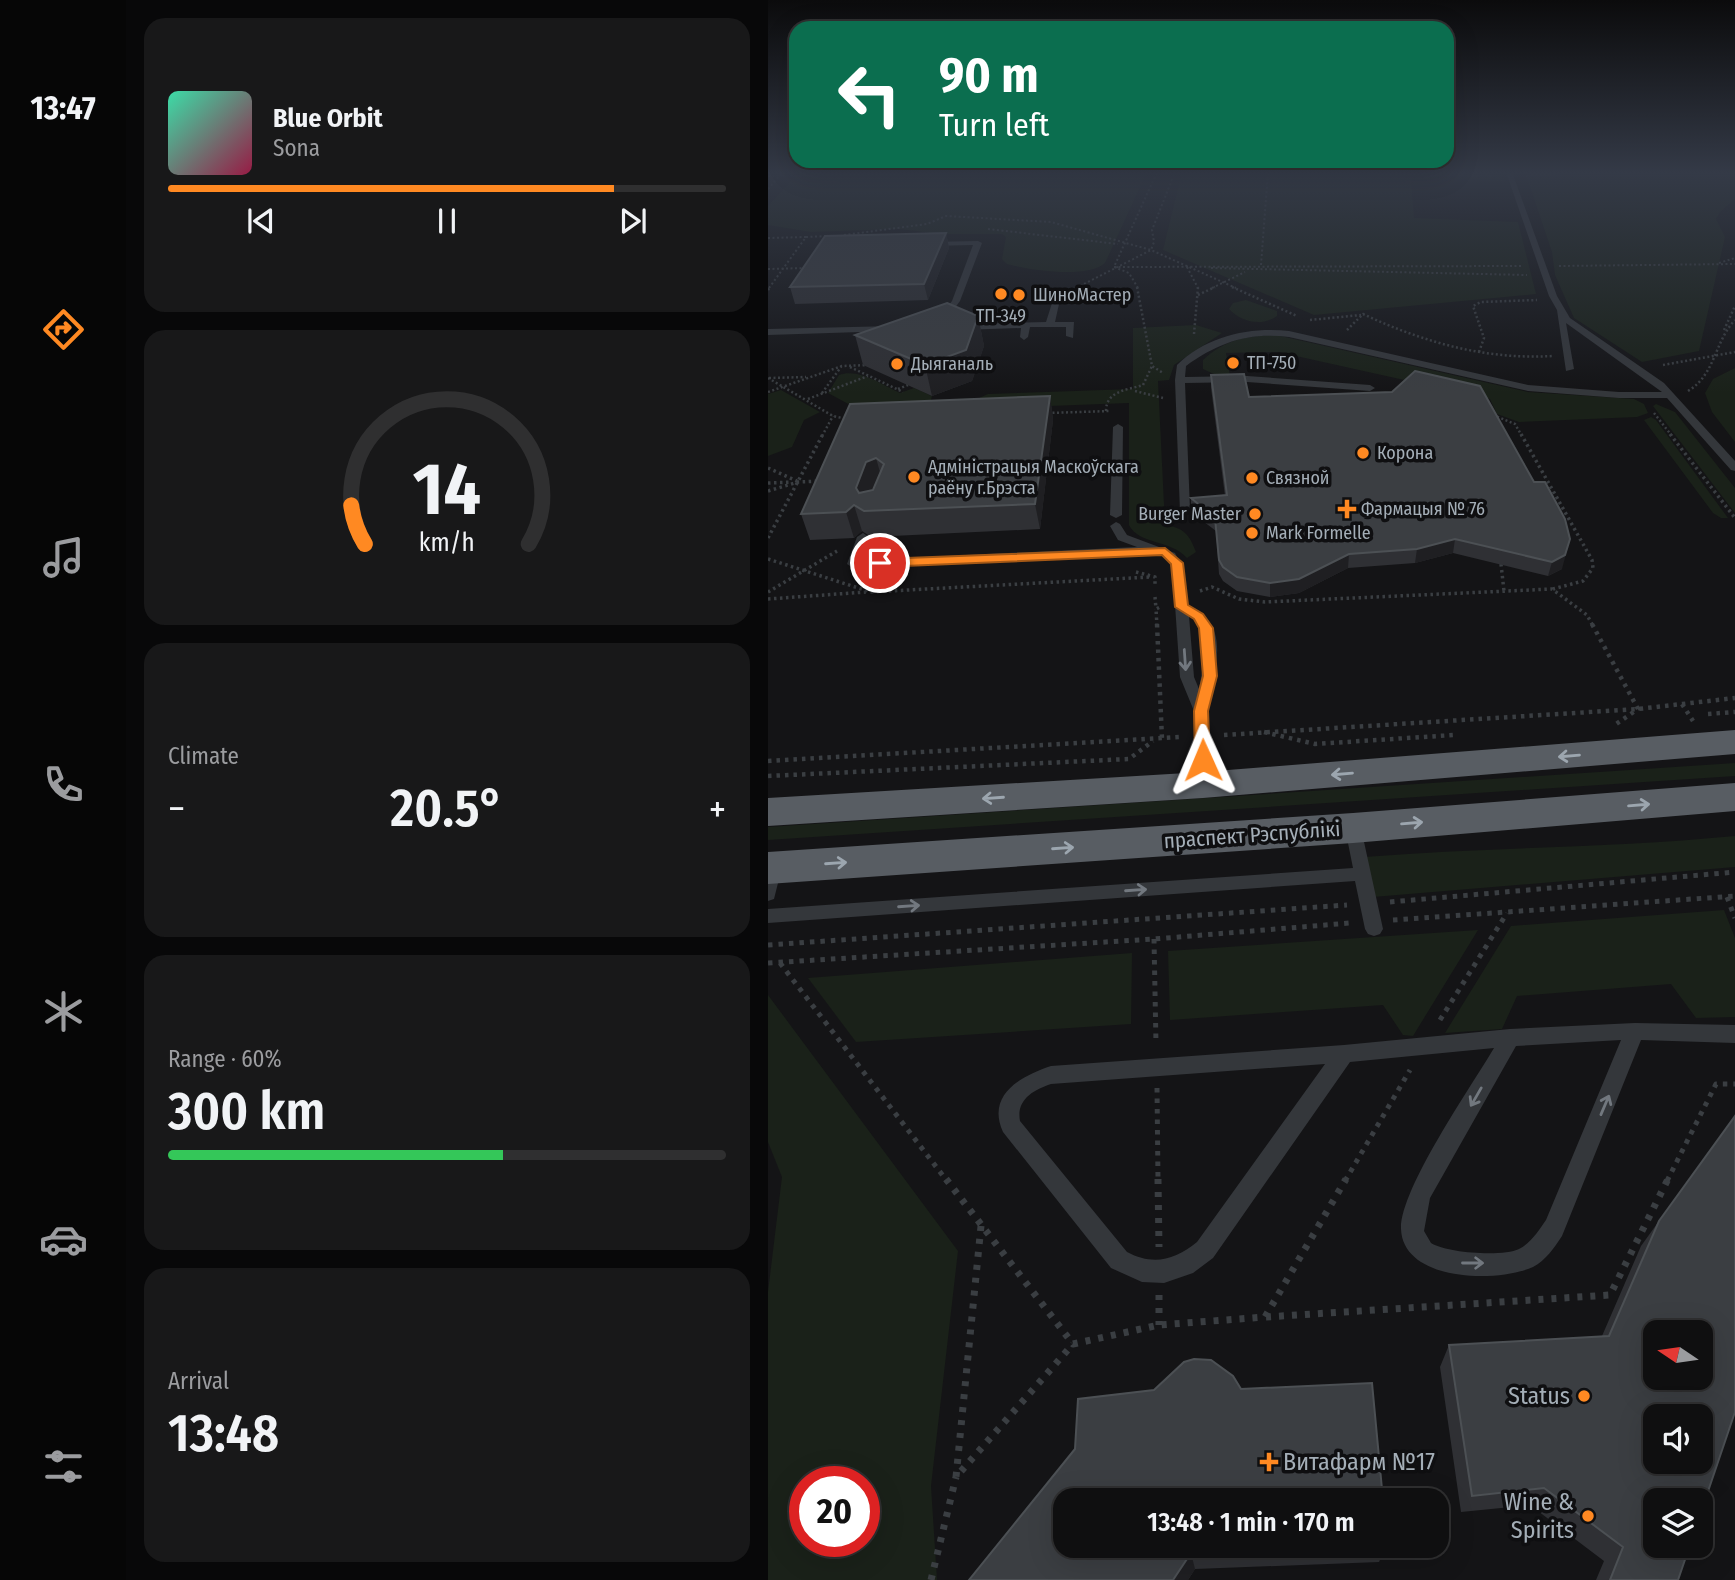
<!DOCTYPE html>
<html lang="en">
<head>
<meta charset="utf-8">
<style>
	body { margin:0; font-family:"Fira Sans Condensed",sans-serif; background:#181819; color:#f1f3f6; height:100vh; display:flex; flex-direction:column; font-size:26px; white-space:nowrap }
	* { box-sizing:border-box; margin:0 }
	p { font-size:23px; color:#9b9c9f }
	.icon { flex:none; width:38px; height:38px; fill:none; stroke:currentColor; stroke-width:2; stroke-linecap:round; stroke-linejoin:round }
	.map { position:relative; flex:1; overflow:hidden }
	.side { display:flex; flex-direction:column; gap:18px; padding:18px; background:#080809; width:642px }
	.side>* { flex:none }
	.top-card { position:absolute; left:21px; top:21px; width:665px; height:147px; border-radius:21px; box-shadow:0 7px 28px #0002,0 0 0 2px #2f2f30; background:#0b6e4f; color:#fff; overflow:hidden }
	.needle { width:46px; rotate:283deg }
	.buttons { position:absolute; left:875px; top:1320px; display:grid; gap:14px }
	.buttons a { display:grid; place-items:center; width:70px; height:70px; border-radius:14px; background:#0f0f10; box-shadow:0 7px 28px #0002,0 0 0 2px #2f2f30; font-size:35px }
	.speed { position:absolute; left:21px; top:1466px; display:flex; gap:14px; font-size:35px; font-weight:700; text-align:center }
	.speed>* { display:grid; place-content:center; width:91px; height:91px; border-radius:50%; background:#0f0f10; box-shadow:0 7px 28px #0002,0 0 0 2px #2f2f30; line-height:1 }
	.speed .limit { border:10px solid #d22; background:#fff; color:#111 }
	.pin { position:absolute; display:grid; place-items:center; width:60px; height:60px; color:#fff; margin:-30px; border:4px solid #fff; border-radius:50%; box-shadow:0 2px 7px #0007 }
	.me { position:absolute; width:77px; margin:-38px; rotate:359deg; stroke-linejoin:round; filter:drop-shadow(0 0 5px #0008) }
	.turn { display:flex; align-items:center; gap:24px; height:147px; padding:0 35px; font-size:32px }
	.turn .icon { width:91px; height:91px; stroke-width:2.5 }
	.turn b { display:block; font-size:49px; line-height:60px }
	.big { font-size:52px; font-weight:600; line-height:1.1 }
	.side .card { flex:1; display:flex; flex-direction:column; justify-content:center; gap:10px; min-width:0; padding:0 24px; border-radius:21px; background:#181819 }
	.side .dial { align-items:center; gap:0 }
	.dial svg { height:182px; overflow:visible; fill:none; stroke:#2f2f30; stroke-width:7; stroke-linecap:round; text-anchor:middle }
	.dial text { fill:#f1f3f6; stroke:none }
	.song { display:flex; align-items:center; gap:21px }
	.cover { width:84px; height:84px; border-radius:10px; background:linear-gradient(135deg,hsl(160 70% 55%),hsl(340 70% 35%)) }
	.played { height:7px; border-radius:4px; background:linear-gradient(90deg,#ff8922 80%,#2f2f30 80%) }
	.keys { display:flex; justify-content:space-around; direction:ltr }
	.heat { display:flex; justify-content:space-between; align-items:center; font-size:38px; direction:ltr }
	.charge { height:10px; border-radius:5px; background:linear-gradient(90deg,#34c759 60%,#2f2f30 0) }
	.trip { position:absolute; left:285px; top:1488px; width:396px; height:70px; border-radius:21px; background:#0f0f10; box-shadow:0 7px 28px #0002,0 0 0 2px #2f2f30; font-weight:600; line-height:70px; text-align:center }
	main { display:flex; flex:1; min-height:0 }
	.tab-bar { display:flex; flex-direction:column; width:126px; justify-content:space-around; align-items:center; background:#060606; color:#9b9c9f }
	.tab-bar .icon { width:49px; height:49px }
	.tab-bar .selected { color:#ff8922 }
	.tab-bar b { font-size:32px; color:#f1f3f6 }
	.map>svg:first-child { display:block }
	.green { fill:#1a2119; fill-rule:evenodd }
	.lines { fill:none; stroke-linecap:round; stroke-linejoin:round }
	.path-far5 { stroke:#3a3e42; stroke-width:2; stroke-dasharray:2 2.5; stroke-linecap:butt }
	.path-far4 { stroke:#3a3e42; stroke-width:2.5; stroke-dasharray:2 2.5; stroke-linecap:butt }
	.path-far3 { stroke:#3a3e42; stroke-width:3.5; stroke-dasharray:2.5 3.5; stroke-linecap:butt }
	.path-far2 { stroke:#3a3e42; stroke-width:4.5; stroke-dasharray:3.5 5; stroke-linecap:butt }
	.path-far1 { stroke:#3a3e42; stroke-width:5; stroke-dasharray:4.5 6; stroke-linecap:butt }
	.path { stroke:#3a3e42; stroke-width:7; stroke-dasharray:5 8; stroke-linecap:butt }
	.service { fill:#34373b; fill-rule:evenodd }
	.trunk { fill:#585d63; fill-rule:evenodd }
	.wall { fill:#2f3034 }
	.shaded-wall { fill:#1f1f22 }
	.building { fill:#3b3e42; stroke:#4c5054; stroke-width:2; fill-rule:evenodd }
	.oneway { stroke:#72787f }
	.oneway2 { stroke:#9ca6af }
	.route { fill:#ff8922; stroke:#a65916; stroke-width:2 }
	.poi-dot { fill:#ff8922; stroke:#0f0f11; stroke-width:2.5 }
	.labels { text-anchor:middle; stroke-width:7; stroke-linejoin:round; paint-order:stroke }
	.far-poi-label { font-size:18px; fill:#a4aeb7; stroke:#0f0f11; text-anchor:start }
	.street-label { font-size:21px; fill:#a4aeb7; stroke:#0f0f11 }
	.near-poi-label { font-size:24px; fill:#a4aeb7; stroke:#0f0f11; text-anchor:end }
</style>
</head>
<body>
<main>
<nav class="tab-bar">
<b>13:47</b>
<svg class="icon selected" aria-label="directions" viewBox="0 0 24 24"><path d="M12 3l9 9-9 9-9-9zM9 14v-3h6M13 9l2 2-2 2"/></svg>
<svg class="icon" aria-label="music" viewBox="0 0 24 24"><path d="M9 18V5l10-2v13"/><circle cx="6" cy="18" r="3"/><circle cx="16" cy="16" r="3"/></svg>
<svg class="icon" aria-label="phone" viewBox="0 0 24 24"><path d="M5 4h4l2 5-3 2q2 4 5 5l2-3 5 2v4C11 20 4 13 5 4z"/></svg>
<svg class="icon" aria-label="climate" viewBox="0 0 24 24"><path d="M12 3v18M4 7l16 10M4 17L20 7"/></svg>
<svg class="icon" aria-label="car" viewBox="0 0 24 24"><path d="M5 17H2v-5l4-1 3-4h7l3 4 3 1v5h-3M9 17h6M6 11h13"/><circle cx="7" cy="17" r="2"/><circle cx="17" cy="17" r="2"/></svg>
<svg class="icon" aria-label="filters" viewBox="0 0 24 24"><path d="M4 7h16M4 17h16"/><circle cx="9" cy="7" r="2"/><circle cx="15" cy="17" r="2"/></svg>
</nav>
<section class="side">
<div class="card">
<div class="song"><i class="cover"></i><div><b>Blue Orbit</b><p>Sona</p></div></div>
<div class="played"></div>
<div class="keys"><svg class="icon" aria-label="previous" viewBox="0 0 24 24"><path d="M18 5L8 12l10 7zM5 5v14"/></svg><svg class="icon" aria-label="pause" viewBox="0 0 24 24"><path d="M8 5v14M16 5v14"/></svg><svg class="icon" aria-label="next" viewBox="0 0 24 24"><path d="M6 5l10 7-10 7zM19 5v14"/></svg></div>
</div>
<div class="card dial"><svg viewBox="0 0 100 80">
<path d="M14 69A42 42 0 1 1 86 69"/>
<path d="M14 69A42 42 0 0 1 8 52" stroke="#ff8922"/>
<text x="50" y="56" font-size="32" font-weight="700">14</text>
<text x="50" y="72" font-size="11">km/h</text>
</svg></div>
<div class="card"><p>Climate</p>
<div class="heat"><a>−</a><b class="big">20.5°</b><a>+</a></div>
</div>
<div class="card"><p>Range · 60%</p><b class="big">300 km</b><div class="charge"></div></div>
<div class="card"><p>Arrival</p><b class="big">13:48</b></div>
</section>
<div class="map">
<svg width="967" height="1580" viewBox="0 0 967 1580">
	<rect width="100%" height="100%" fill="#141416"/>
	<path class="green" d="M31,172H379L337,263C320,279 261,270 239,264L234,259L238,237L234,234H173L131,229L43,232L0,225V206Z
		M414,172H733L737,181L643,180L646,218L750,222L768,294L546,315L395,250Z
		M757,172H967V199L952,212L948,219L957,237L931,351L874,362L806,318L787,275L784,252Z
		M478,300L509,311V316C494,327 473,322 461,309L465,303Z
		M428,325L454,333L406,365L401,380L390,381L397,525C416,528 421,534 428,552L419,558C402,539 371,545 361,525V403L97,413L60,393L71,375C91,368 114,385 132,393L146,388L164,396L163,400L211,398L220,394L365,389V328Z
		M508,335L760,392L866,399L876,404L880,413L869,417L751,422L729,414L722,399L510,352L458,353L462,376L448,375L435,369V360C457,339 479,336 508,335Z
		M967,368V442L944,412L937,393L945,379Z
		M13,390L52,412L36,420L24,447L0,456V394Z
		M888,404L907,412L967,488V513L885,406Z
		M883,417L888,420L960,518H953L945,513L876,420Z
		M967,763V776L0,840V827Z
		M967,836V867L605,897L596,857C720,847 844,848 967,836Z
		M956,910L967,938V1017L928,1018L903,984L749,996L734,1029L677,1033L743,926Z
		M710,930L645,1036L635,1035L615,1005L402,1020L400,951Z
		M364,953L363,1024L88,1042L40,978Z
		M0,995L190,1251L163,1486L169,1580H0V1292L14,1177L0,1142ZM37,1482H96V1542H37Z"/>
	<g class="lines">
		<path class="path-far5" d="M555,172L725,176
			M0,176L233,172
			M758,176L805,172
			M0,189L15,172
			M220,229L350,244
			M76,235L159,224L178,216L283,222L383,250L468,288
			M38,237L61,236
			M0,238L38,237L1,288
			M951,263L967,258
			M493,265L500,172
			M791,266L967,264
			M346,267L755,266
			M419,267L430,288
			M443,268L759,275
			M0,269L39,268
			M308,288L383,250L386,242L384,230L407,172
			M370,288L361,273L346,267L389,172
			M444,288L477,272"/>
		<path class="path-far4" d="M369,287L384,366L395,373
			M464,287L529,316
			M0,290L2,287
			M305,290L312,287
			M430,295L447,287
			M542,320L593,315
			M579,330L595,314C655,342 717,360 784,356
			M956,330L967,306
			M426,334L430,287
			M711,352L716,338L705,306L713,302L769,300
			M895,365L967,352
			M82,367L135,392
			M0,378L65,416L79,419
			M1,378L38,377
			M130,389L140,385
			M367,391L395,398
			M920,391C948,374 946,342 967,320
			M0,392L74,366L100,365
			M54,393L73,367
			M40,399L100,376
			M338,411C338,391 359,390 375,385L384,366
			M280,413L342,411
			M886,413L904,436
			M725,415L747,424L754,436
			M54,436L65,416"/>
		<path class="path-far3" d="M753,434L824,560L825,568L815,581L785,589
			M902,434L967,518
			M0,468L29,481
			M0,483L24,482
			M0,491L30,482L54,481
			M0,538L55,434
			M0,559L103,592L382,577
			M733,564L736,591
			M368,572L387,577V584
			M432,591L444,587L471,599L497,602L784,589L819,615L825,626
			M0,592L69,551
			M387,597L388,609
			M0,599L98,592
			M389,626L388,609L394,606"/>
		<path class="path-far2" d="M389,624L394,739
			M824,624L870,709L848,724
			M914,704L925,721
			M940,714L967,712
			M496,732L547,744L686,735
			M456,735L870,709L967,698
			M0,761L411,737
			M0,776L361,759L385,741"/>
		<path class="path-far1" d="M959,897L967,918
			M622,902L967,872
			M625,920L967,896
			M386,939L388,1044
			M0,945L579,905
			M0,963L386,939L582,923
			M12,963L179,1181
			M672,1020L739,913
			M389,1088L390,1181
			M577,1181L642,1070
			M899,1181L948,1084H967"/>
		<path class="path" d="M178,1179L305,1344L391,1325L497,1317L578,1179
			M390,1179L391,1247
			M213,1226L188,1477L305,1344
			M391,1295V1325
			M498,1317L842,1295L900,1179
			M163,1580L188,1477"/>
		<path class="service" d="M738,172H744L789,296L802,318L896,383L967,461V471L963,470L899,398H851L760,391L521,337C481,332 451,342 418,366L417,377L479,376L602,385L607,388L602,391L479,382L417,383L422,510L412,512L407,380L409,365C439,336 481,327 521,331L760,385L851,392H894L798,323L806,369L798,371L789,310L781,296Z
			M210,241L214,243L192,301L175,324H169L168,322L184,301L205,245L160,246L156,244L160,242Z
			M293,295L287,322H306L305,338L298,336V327H262L260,337L256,340L252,337L253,328L193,330L189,327L193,324L278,322L285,300H267L263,298L267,296Z
			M126,326V330L123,331L0,335V329Z
			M350,424L355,427L354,515L348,518L342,515L345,427Z
			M348,522L352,524L359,535L407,553L416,571L420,605C468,627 443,674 440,713C439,737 442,761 443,785L441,789L435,791L427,785L426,711L412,677L405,576C403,565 401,558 390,554L85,568L79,564L89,537L95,533L101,537L93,560L369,547L350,540L342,526ZM421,616C443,630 435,668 431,689L426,677Z
			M585,822L591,824L593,828L615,929L612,934L606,936L600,934L597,929L587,881L0,923V909L585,868L577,828L579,824Z
			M6,861L12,862L14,867L6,899L0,901V862Z
			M867,1023L967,1025V1043L873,1040L794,1236C786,1248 778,1260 765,1267C730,1283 635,1282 633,1229C632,1189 703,1087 726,1048L582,1062L445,1258L425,1273L396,1283L374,1282L343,1268L235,1132C218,1095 253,1076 283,1066L576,1045L742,1029ZM853,1040L778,1220C771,1230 763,1243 751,1249C734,1257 679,1253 663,1243L656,1231L662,1198L748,1046ZM557,1064L429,1242C407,1260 385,1266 359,1252L252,1121C248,1100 265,1090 283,1084Z"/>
		<path class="trunk" d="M967,730V754L435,798L0,826V798L435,772Z
			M967,783V811L585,843L0,884V852L585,813Z"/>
	</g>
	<path class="wall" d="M178,233L181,248L160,300L27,304L22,287Z
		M210,316L216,346L204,381L164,396L95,365L87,335Z
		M443,375L481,397L624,392L794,569L780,576L685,553L647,563L580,568L531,593L502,597L469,591L455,581L451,574L448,531L423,512V498L457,496L443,388Z
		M282,396L285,420L272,529L103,537L94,531L86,538L42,540L33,514L82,404Z
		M891,1221L910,1580H828L836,1561L762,1505L693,1512L672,1367L681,1345L834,1336L873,1246Z
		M473,1389L619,1545L611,1562L427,1569L420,1580L386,1390Z"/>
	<path class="shaded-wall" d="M178,233L181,248L160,300L156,284Z
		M210,316L216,346L204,381L164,396L157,365Z
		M282,396L285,420L272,529L267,504Z
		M108,458L115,483L106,487L96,512L88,488L98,462Z
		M86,505L94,531L86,538L78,512Z
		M687,539L685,553L647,563L649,549Z
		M802,539L794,569L780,576L784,562Z
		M581,554L580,568L531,593L502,597V583Z
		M423,1553L427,1569L420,1580H405Z"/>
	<path class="building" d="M178,233L156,284L22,287L57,236Z
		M179,303L210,316L198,350L157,365L87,335Z
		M647,371L712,386L766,482H777L797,519L802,539L797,555L784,562L687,539L649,549L581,554L531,579L502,583L469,577L455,567L451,560L447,518L423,498L459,495L443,375L476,374L481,397L624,392Z
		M282,396L267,504L96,511L86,505L78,512L33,514L82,404ZM108,458L116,464L105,490L91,493L88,488L98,462Z
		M967,1116V1412L933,1512V1500H887V1545H922L910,1580H842L855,1547L776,1488L704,1496L681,1345L841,1336L891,1221ZM887,1332H933V1377H887ZM887,1416H933V1461H887Z
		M426,1359L443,1360L465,1376L473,1389L604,1383L615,1500H298V1545L619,1546L423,1553L405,1580H201L307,1449L310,1399L386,1390L416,1362Z"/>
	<defs><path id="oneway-shaft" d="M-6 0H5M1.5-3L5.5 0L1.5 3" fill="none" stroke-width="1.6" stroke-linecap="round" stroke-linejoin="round" transform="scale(1.75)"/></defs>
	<g class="oneway">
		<use href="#oneway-shaft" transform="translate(417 660) rotate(86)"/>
		<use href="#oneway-shaft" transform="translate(368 890) rotate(-4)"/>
		<use href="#oneway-shaft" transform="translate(141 906) rotate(-4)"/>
		<use href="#oneway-shaft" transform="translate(708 1097) rotate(120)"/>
		<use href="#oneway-shaft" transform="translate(837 1105) rotate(-67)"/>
		<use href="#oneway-shaft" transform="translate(705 1263)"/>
	</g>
	<g class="oneway2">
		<use href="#oneway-shaft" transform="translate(801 756) rotate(175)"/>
		<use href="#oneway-shaft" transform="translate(574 774) rotate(175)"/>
		<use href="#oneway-shaft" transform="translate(225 798) rotate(176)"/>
		<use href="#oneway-shaft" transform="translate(871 805) rotate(-5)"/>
		<use href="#oneway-shaft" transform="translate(644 823) rotate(-5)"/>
		<use href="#oneway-shaft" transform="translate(295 848) rotate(-4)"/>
		<use href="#oneway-shaft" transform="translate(68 863) rotate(-4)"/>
	</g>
	<linearGradient id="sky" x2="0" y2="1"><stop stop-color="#0b0b0c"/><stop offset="0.44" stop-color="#343a47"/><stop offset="1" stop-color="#343a47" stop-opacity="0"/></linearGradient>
	<rect width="967" height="393" fill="url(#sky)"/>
	<path class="route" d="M397,548L415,563L420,605L435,614L445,628L449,676L440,711L442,760L435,766L427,760L426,711L435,676L431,628L426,619L407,607L403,564L394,555L112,567L106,563L112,559Z"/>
	<g class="poi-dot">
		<circle cx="233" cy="294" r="7"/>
		<circle cx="251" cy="295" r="7"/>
		<circle cx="465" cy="363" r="7"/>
		<circle cx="129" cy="364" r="7"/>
		<circle cx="595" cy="453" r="7"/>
		<circle cx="146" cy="477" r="7"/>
		<circle cx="484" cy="478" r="7"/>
		<path d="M575.5 498.5h7v7h7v7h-7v7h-7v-7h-7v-7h7z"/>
		<circle cx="487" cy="514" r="7"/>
		<circle cx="484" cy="533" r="7"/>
		<circle cx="816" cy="1396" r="7"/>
		<path d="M497.5 1451.5h7v7h7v7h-7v7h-7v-7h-7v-7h7z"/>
		<circle cx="820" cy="1516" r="7"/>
	</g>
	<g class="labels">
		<g class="far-poi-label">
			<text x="265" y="301">ШиноМастер</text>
			<text x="233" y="322" text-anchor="middle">ТП-349</text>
			<text x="479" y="369">ТП-750</text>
			<text x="143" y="370">Дыяганаль</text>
			<text x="609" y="459">Корона</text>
			<text x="160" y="473">Адміністрацыя Маскоўскага<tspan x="160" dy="21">раёну г.Брэста</tspan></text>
			<text x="498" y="484">Связной</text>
			<text x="593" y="515">Фармацыя № 76</text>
			<text x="473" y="520" text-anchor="end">Burger Master</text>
			<text x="498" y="539">Mark Formelle</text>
		</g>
		<g class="street-label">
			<text transform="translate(484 835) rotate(-4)" y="7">праспект Рэспублікі</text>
		</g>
		<g class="near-poi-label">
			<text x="802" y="1404">Status</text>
			<text x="515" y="1470" text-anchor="start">Витафарм №17</text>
			<text x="806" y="1510">Wine &amp;<tspan x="806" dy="28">Spirits</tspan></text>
		</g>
	</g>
</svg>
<div class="buttons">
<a><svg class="needle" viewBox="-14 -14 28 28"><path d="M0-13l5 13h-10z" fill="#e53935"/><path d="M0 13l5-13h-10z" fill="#9b9c9f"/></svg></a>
<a><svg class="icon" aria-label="sound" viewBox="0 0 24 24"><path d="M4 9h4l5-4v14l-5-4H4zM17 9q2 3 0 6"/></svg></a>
<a><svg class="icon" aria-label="layers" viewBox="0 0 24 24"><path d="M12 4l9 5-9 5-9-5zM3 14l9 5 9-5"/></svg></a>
</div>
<div class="speed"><div class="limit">20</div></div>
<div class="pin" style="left:112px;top:563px;background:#d93025"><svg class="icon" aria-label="arrive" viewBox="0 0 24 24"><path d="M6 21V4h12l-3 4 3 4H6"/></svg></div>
<svg class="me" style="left:435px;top:760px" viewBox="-20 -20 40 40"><path d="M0-17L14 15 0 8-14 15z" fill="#ff8922" stroke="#fff" stroke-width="4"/></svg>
<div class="trip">13:48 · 1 min · 170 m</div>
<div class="top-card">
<div class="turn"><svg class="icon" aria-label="left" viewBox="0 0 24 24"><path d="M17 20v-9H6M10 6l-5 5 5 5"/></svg><div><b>90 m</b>Turn left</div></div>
</div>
</div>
</main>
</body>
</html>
